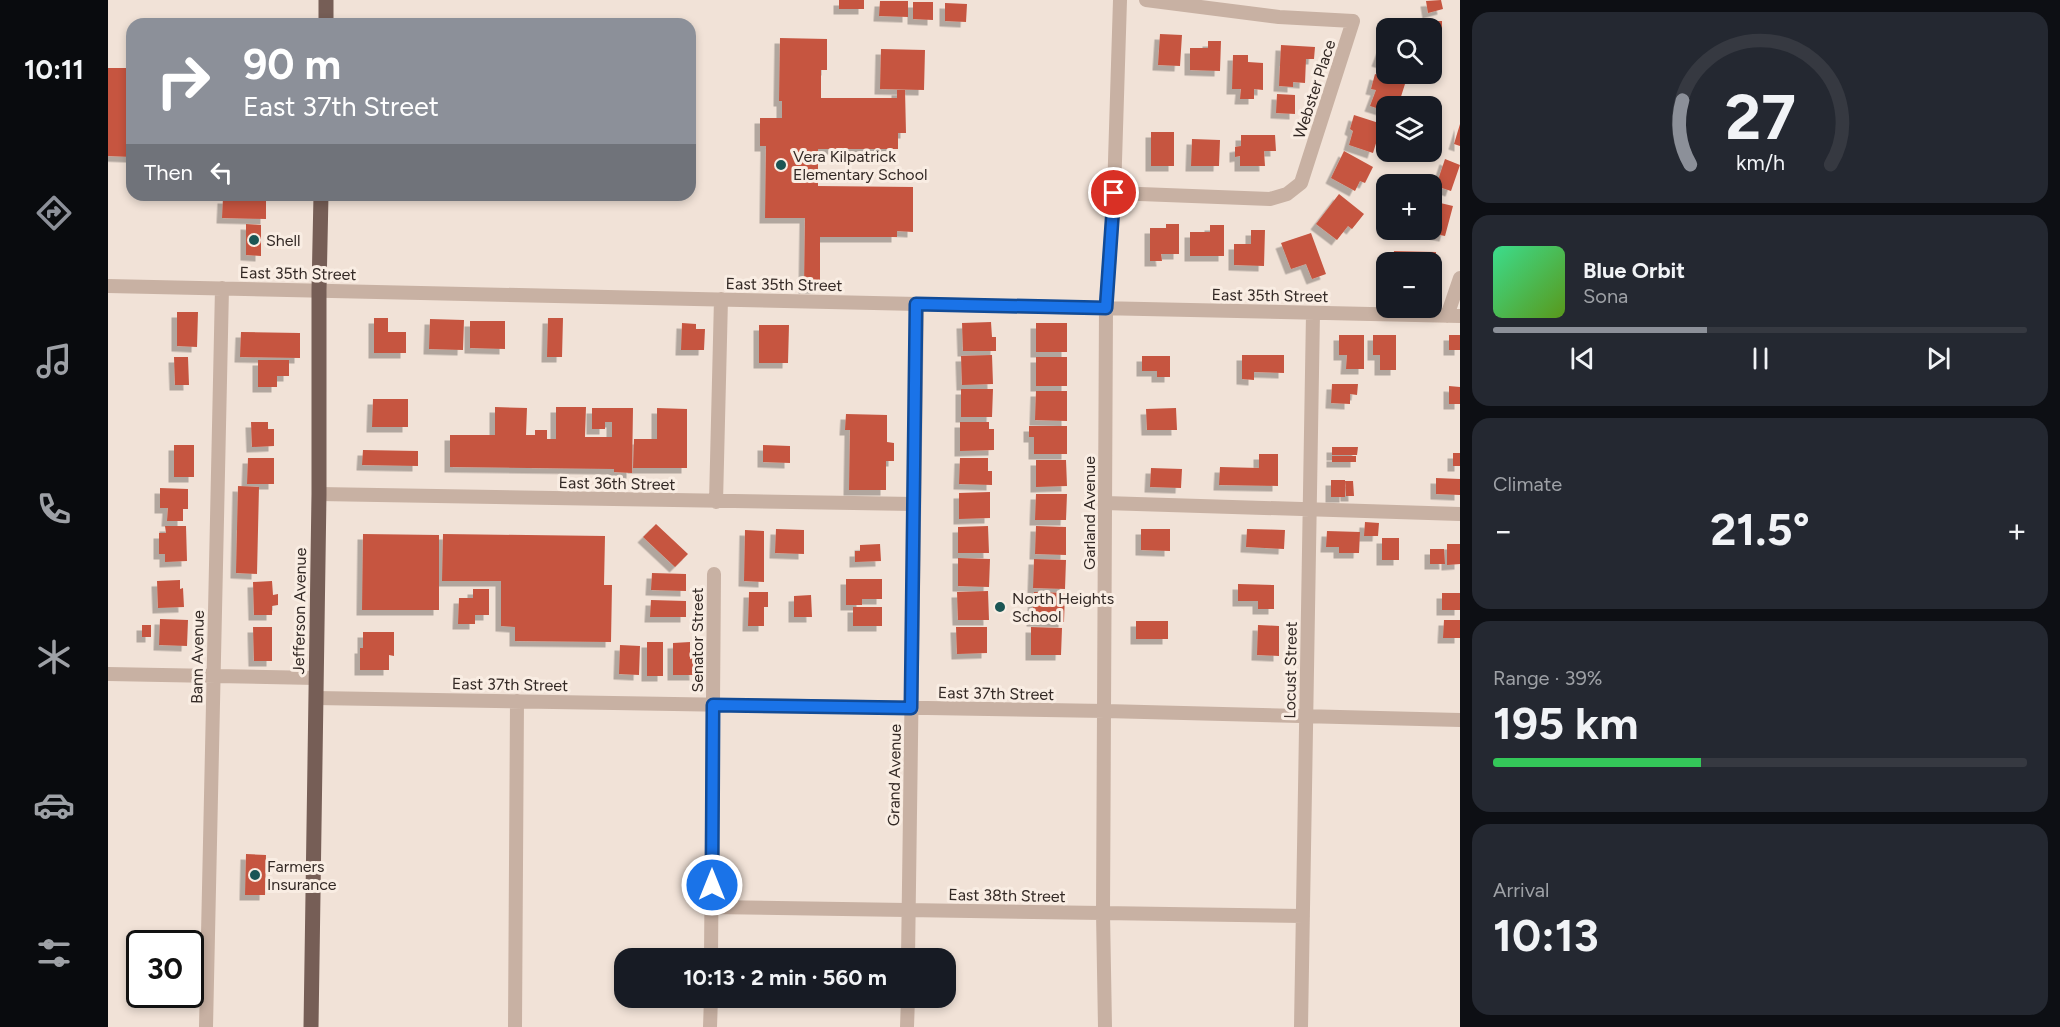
<!DOCTYPE html>
<html lang="en">
<head>
<meta charset="utf-8">
<style>
	body { margin:0; font-family:Figtree,sans-serif; background:#242831; color:#f1f3f6; height:100vh; display:flex; flex-direction:column; font-size:22px; white-space:nowrap }
	* { box-sizing:border-box; margin:0 }
	p { font-size:20px; color:#9ea1a6 }
	.icon { flex:none; width:33px; height:33px; fill:none; stroke:currentColor; stroke-width:2; stroke-linecap:round; stroke-linejoin:round }
	.map { position:relative; flex:1; overflow:hidden }
	.side { display:flex; flex-direction:column; gap:12px; padding:12px; background:#0d0f14; width:600px }
	.side>* { flex:none }
	.banner { position:absolute; left:18px; top:18px; width:570px; height:183px; border-radius:18px; box-shadow:0 3px 9px #0003; background:#8c9099; color:#fff; overflow:hidden }
	.buttons { position:absolute; left:1268px; top:18px; display:grid; gap:12px }
	.buttons a { display:grid; place-items:center; width:66px; height:66px; border-radius:12px; background:#171b24; box-shadow:0 3px 9px #0003; font-size:30px }
	.speed { position:absolute; left:18px; top:930px; display:flex; gap:12px; font-size:30px; font-weight:700; text-align:center }
	.speed>* { display:grid; place-content:center; width:78px; height:78px; border-radius:50%; background:#171b24; box-shadow:0 3px 9px #0003; line-height:1 }
	.speed .limit { border:3px solid #111; border-radius:9px; background:#fff; color:#111 }
	.pin { position:absolute; display:grid; place-items:center; width:51px; height:51px; color:#fff; margin:-26px; border:3px solid #fff; border-radius:50%; box-shadow:0 2px 6px #0007 }
	.me { position:absolute; width:66px; margin:-33px; rotate:0deg; stroke-linejoin:round; filter:drop-shadow(0 0 4px #0008) }
	.turn { display:flex; align-items:center; gap:21px; height:126px; padding:0 18px; font-size:27px }
	.turn .icon { width:78px; height:78px; stroke-width:2.5 }
	.turn b { display:block; font-size:42px; line-height:51px }
	.then { display:flex; align-items:center; height:57px; padding:0 18px; background:#0003; gap:12px; font-size:22px }
	.big { font-size:45px; font-weight:700; line-height:1.1 }
	.side .widget { flex:1; display:flex; flex-direction:column; justify-content:center; gap:9px; min-width:0; padding:0 21px; border-radius:18px; background:#242831 }
	.side .dial { align-items:center; gap:0 }
	.dial svg { height:156px; overflow:visible; fill:none; stroke:#363941; stroke-width:7; stroke-linecap:round; text-anchor:middle }
	.dial text { fill:#f1f3f6; stroke:none }
	.song { display:flex; align-items:center; gap:18px }
	.cover { width:72px; height:72px; border-radius:9px; background:linear-gradient(135deg,hsl(150 70% 55%),hsl(90 70% 35%)) }
	.played { height:6px; border-radius:3px; background:linear-gradient(90deg,#8c9099 40%,#363941 40%) }
	.keys { display:flex; justify-content:space-around; direction:ltr }
	.heat { display:flex; justify-content:space-between; align-items:center; font-size:33px; direction:ltr }
	.charge { height:9px; border-radius:4px; background:linear-gradient(90deg,#34c759 39%,#363941 0) }
	.trip { position:absolute; left:506px; top:948px; width:342px; height:60px; border-radius:18px; background:#171b24; box-shadow:0 3px 9px #0003; font-weight:700; line-height:60px; text-align:center }
	main { display:flex; flex:1; min-height:0 }
	.menu { display:flex; flex-direction:column; width:108px; justify-content:space-around; align-items:center; background:#090b0e; color:#9ea1a6 }
	.menu .icon { width:42px; height:42px }
	.menu .current { color:#8c9099 }
	.menu b { font-size:27px; color:#f1f3f6 }
	.map>svg:first-child { display:block }
	.building { fill:#c65540; filter:url(#shadow) }
	.lines { fill:none; stroke-linecap:round; stroke-linejoin:round }
	.minor { stroke:#c8b1a3; stroke-width:14 }
	.major { stroke:#765e56; stroke-width:15 }
	.route-casing { stroke:#114b97; stroke-width:15 }
	.route { stroke:#1a73e8; stroke-width:10 }
	.poi-dot { fill:#1b5554; stroke:#f9ede3; stroke-width:2 }
	.labels { text-anchor:middle; stroke-width:6; stroke-linejoin:round; paint-order:stroke }
	.street-label { font-size:16px; fill:#332925; stroke:#f9ede3 }
	.poi-label { font-size:16px; fill:#332925; stroke:#f9ede3; text-anchor:start }
</style>
</head>
<body>
<main>
<nav class="menu">
<b>10:11</b>
<svg class="icon current" aria-label="directions" viewBox="0 0 24 24"><path d="M12 3l9 9-9 9-9-9zM9 14v-3h6M13 9l2 2-2 2"/></svg>
<svg class="icon" aria-label="music" viewBox="0 0 24 24"><path d="M9 18V5l10-2v13"/><circle cx="6" cy="18" r="3"/><circle cx="16" cy="16" r="3"/></svg>
<svg class="icon" aria-label="phone" viewBox="0 0 24 24"><path d="M5 4h4l2 5-3 2q2 4 5 5l2-3 5 2v4C11 20 4 13 5 4z"/></svg>
<svg class="icon" aria-label="climate" viewBox="0 0 24 24"><path d="M12 3v18M4 7l16 10M4 17L20 7"/></svg>
<svg class="icon" aria-label="car" viewBox="0 0 24 24"><path d="M5 17H2v-5l4-1 3-4h7l3 4 3 1v5h-3M9 17h6M6 11h13"/><circle cx="7" cy="17" r="2"/><circle cx="17" cy="17" r="2"/></svg>
<svg class="icon" aria-label="filters" viewBox="0 0 24 24"><path d="M4 7h16M4 17h16"/><circle cx="9" cy="7" r="2"/><circle cx="15" cy="17" r="2"/></svg>
</nav>
<div class="map">
<svg width="1352" height="1027" viewBox="0 0 1352 1027">
	<defs>
		<filter id="shadow"><feDropShadow dx="-5.5" dy="5.5" stdDeviation="0" flood-color="#0004"/></filter>
	</defs>
	<rect width="100%" height="100%" fill="#f1e2d7"/>
	<path class="building" d="M731,0H756V9H731Z
		M1333,0L1335,9L1320,13L1318,1Z
		M772,1H800V17L771,16Z
		M805,2H825V20L805,19Z
		M837,3L859,4L858,22L837,21Z
		M1315,21H1334V30L1315,28Z
		M1052,34L1074,35L1072,66L1050,65Z
		M1278,37V64L1269,61Z
		M1323,37L1330,38L1327,56H1323Z
		M672,38L719,39V70H713V98H789V90H797L798,133H790V149H710V186L805,187V232L789,231V237H712V288H696L697,218H657L658,146H652V118H674V101H671Z
		M1100,41H1113L1112,71L1082,70V48H1100Z
		M1173,45L1207,47L1206,59H1198L1197,83L1185,82V87L1171,86Z
		M773,49L817,50L816,90L772,89Z
		M1125,55H1140V62L1155,63V90L1146,89V99H1132L1133,89H1124Z
		M0,68H24V157L0,156Z
		M1267,74L1297,84L1290,106H1278V111L1262,106L1268,90L1263,89Z
		M1169,94L1187,95V114L1168,113Z
		M1246,115L1274,124L1265,153L1241,145L1245,131L1242,129Z
		M1352,124V146L1346,144Z
		M1043,132H1066V166H1043Z
		M1133,135H1167L1168,151H1156L1157,166H1132V156L1127,157V147L1133,146Z
		M1084,139L1112,140L1111,166H1083Z
		M1236,151L1265,167L1257,183L1252,181L1247,191L1223,178Z
		M1337,159L1352,165L1343,191L1328,186Z
		M1231,194L1256,214L1244,229L1240,226L1229,240L1208,224Z
		M115,198L158,199V219L114,218Z
		M1324,201L1345,206L1337,236L1317,232V230H1323Z
		M138,224L153,225V256L138,255Z
		M1058,224H1071V254H1053L1054,261H1042V228H1058Z
		M1102,225H1116V256H1082V232H1102Z
		M1143,230H1157L1156,266L1126,265V244H1143Z
		M1203,233L1218,274L1204,279L1198,264L1183,269L1173,243Z
		M1286,251L1328,252L1327,270H1323V262H1285Z
		M69,312H90L89,347L69,346Z
		M266,318H280V332H298V353H266Z
		M440,318H455L454,357H439Z
		M322,319L356,320L355,350L321,349Z
		M362,321H397V349L362,348Z
		M883,322L884,337H888V351H855L854,323Z
		M574,323L588,324V329H597L596,350H573Z
		M928,323H959V352H928Z
		M651,325H681L680,363H651Z
		M133,332L192,333V358L132,357Z
		M1231,335H1256V369H1238L1239,355H1231Z
		M1265,335H1288V370H1272V355H1265Z
		M1341,335H1352V350H1341Z
		M884,355L885,384L854,385L853,356Z
		M1134,355H1176V373L1146,372V380L1134,379Z
		M1034,356H1062V377H1049V371H1034Z
		M66,357H80L81,385H67Z
		M928,357H959V386H928Z
		M150,360H181V376H169V387H150Z
		M1224,384H1250L1249,395L1242,394V404L1223,403Z
		M1341,386L1352,387V404H1341Z
		M853,389H885L884,417H853Z
		M928,391H959V421L927,420Z
		M265,399H300V427H264Z
		M387,407L419,408L418,435H427V430H439V439H448V407H478L477,437H504V422H497V429H484V408H525L524,473L506,472V469L342,467V435H387Z
		M549,408L579,409V468H525L526,439H549Z
		M1068,408L1069,430H1039L1038,409Z
		M738,414L779,415V442L786,443V461H778V490H741L742,430H737Z
		M143,422H160V429H166V446L144,447Z
		M852,422H881V429H886V450L852,451Z
		M921,426H959V454H926V437H921Z
		M66,445H86V477H66Z
		M655,445L682,446V463L655,462Z
		M1224,447H1250L1249,455H1224Z
		M255,450L310,451V466L254,465Z
		M1345,453H1352V466H1345Z
		M1151,454H1170V486L1111,485L1112,467L1151,468Z
		M1224,456H1248V462H1224Z
		M140,458H166V484H139Z
		M852,458H880V471H884V485L851,484Z
		M928,460H958L959,486L928,487Z
		M1043,468L1074,469L1073,488L1042,487Z
		M1328,478L1352,479V495L1328,494Z
		M1223,480H1237V497H1223Z
		M1237,481H1245L1246,496H1238Z
		M130,486L151,487L149,574L128,573Z
		M52,488L80,489V509H75V521H59L60,508H52Z
		M882,492V518L851,519V493Z
		M928,494H959L958,520H927Z
		M1257,522L1271,523L1270,536H1256Z
		M548,524L580,554L567,567L535,537Z
		M57,526H78L79,561L57,562V554H51V533H58Z
		M880,526L881,553H850V527Z
		M928,526L958,527V555L927,554Z
		M668,529L696,530V554L667,553Z
		M1033,529H1062V551L1033,550Z
		M1139,529L1177,530L1176,549L1138,547Z
		M637,530L656,531V582L636,581Z
		M1219,531L1252,532L1251,553H1231V547H1218Z
		M255,534L331,535V610H254Z
		M335,534L497,536L496,585H504L503,642L407,641V627L393,626V581H334Z
		M1274,538H1291V560H1274Z
		M772,544L773,561L747,562V551H752V545Z
		M1339,544H1352V564L1339,565Z
		M1322,549H1336L1337,564H1322Z
		M850,558L882,559L881,587L850,586Z
		M926,559L958,560L957,589L925,588Z
		M544,573L578,574V591L543,590Z
		M738,579H774V599H754V605H738Z
		M72,580V589L75,588L76,607L50,608L49,581Z
		M164,581L165,595L170,594V605L164,606V615H146L145,582Z
		M1130,584L1166,585V609H1150V601H1130Z
		M365,589H381V615H367V624H350L351,598H365Z
		M880,591L881,620H850L849,592Z
		M641,592H660V607H656V626H640Z
		M926,592L957,593L956,622L924,621Z
		M1334,593H1352V610H1334Z
		M703,595L704,617H686V596Z
		M543,600L578,601V617H542Z
		M745,607H774V626H745Z
		M52,619L80,620L79,646L51,645Z
		M1336,620H1352V638H1335Z
		M1028,621H1060V639H1028Z
		M34,625H43V637H34Z
		M1150,625L1171,626V656L1149,655Z
		M145,627H164V661H146Z
		M848,627H879V653L849,654Z
		M923,627L954,628L953,655H923Z
		M255,632H286V656L281,655V670H252V648H255Z
		M539,642H555V676H539Z
		M582,642V659L586,658L587,675H565V643Z
		M512,645L532,646L531,675L511,674Z
		M138,854L158,855L157,895H137Z"/>
	<g class="lines">
		<path class="minor" d="M1006,193L1162,199L1179,194L1193,183L1245,21L1171,17L1038,0
			M0,286L1352,316
			M1339,316L1352,278
			M211,494L806,504
			M608,502L613,299
			M997,503L1352,514
			M0,674L208,678
			M208,698L997,711L1352,720
			M603,907L1195,916
			M603,958L606,574
			M800,958L809,304
			M98,1027L114,288
			M407,1027L409,701
			M602,1027L603,998
			M799,1027L800,998
			M997,1027L995,913L998,308L1006,193L1012,0
			M1193,1027L1205,313"/>
		<path class="major" d="M218,24V0
			M203,1027L211,494V290L213,195"/>
	</g>
	<g class="lines">
		<g class="route-casing">
			<path id="route" d="M604,885L605,705L803,708L808,304L998,308L1006,193"/>
		</g>
		<use href="#route" class="route"/>
	</g>
	<g class="poi-dot">
		<circle cx="673" cy="165" r="6"/>
		<circle cx="146" cy="240" r="6"/>
		<circle cx="892" cy="607" r="6"/>
		<circle cx="147" cy="875" r="6"/>
	</g>
	<g class="labels">
		<g class="street-label">
			<text transform="translate(1206 89) rotate(-72)" y="6">Webster Place</text>
			<text transform="translate(190 273) rotate(1)" y="6">East 35th Street</text>
			<text transform="translate(676 284) rotate(1)" y="6">East 35th Street</text>
			<text transform="translate(1162 295) rotate(1)" y="6">East 35th Street</text>
			<text transform="translate(509 483) rotate(1)" y="6">East 36th Street</text>
			<text transform="translate(981 513) rotate(-90)" y="6">Garland Avenue</text>
			<text transform="translate(191 611) rotate(-89)" y="6">Jefferson Avenue</text>
			<text transform="translate(589 640) rotate(-90)" y="6">Senator Street</text>
			<text transform="translate(89 657) rotate(-89)" y="6">Bann Avenue</text>
			<text transform="translate(1182 670) rotate(-89)" y="6">Locust Street</text>
			<text transform="translate(402 684) rotate(1)" y="6">East 37th Street</text>
			<text transform="translate(888 693) rotate(1)" y="6">East 37th Street</text>
			<text transform="translate(786 775) rotate(-89)" y="6">Grand Avenue</text>
			<text transform="translate(899 895) rotate(1)" y="6">East 38th Street</text>
		</g>
		<g class="poi-label">
			<text x="685" y="162">Vera Kilpatrick<tspan x="685" dy="18">Elementary School</tspan></text>
			<text x="158" y="246">Shell</text>
			<text x="904" y="604">North Heights<tspan x="904" dy="18">School</tspan></text>
			<text x="159" y="872">Farmers<tspan x="159" dy="18">Insurance</tspan></text>
		</g>
	</g>
</svg>
<div class="buttons">
<a><svg class="icon" aria-label="search" viewBox="0 0 24 24"><circle cx="10" cy="10" r="6"/><path d="M15 15l6 6"/></svg></a>
<a><svg class="icon" aria-label="layers" viewBox="0 0 24 24"><path d="M12 4l9 5-9 5-9-5zM3 14l9 5 9-5"/></svg></a>
<a>+</a>
<a>−</a>
</div>
<div class="speed"><div class="limit">30</div></div>
<div class="pin" style="left:1006px;top:193px;background:#d93025"><svg class="icon" aria-label="arrive" viewBox="0 0 24 24"><path d="M6 21V4h12l-3 4 3 4H6"/></svg></div>
<svg class="me" style="left:604px;top:885px" viewBox="-20 -20 40 40"><circle r="17" fill="#1a73e8" stroke="#fff" stroke-width="3"/><path d="M0-11L8 9 0 5-8 9z" fill="#fff"/></svg>
<div class="trip">10:13 · 2 min · 560 m</div>
<div class="banner">
<div class="turn"><svg class="icon" aria-label="right" viewBox="0 0 24 24"><path d="M7 20v-9h11M14 6l5 5-5 5"/></svg><div><b>90 m</b>East 37th Street</div></div>
<div class="then">Then<svg class="icon" aria-label="left" viewBox="0 0 24 24"><path d="M17 20v-9H6M10 6l-5 5 5 5"/></svg></div>
</div>
</div>
<section class="side">
<div class="widget dial"><svg viewBox="0 0 100 80">
<path d="M14 69A42 42 0 1 1 86 69"/>
<path d="M14 69A42 42 0 0 1 10 36" stroke="#8c9099"/>
<text x="50" y="56" font-size="32" font-weight="700">27</text>
<text x="50" y="72" font-size="11">km/h</text>
</svg></div>
<div class="widget">
<div class="song"><i class="cover"></i><div><b>Blue Orbit</b><p>Sona</p></div></div>
<div class="played"></div>
<div class="keys"><svg class="icon" aria-label="previous" viewBox="0 0 24 24"><path d="M18 5L8 12l10 7zM5 5v14"/></svg><svg class="icon" aria-label="pause" viewBox="0 0 24 24"><path d="M8 5v14M16 5v14"/></svg><svg class="icon" aria-label="next" viewBox="0 0 24 24"><path d="M6 5l10 7-10 7zM19 5v14"/></svg></div>
</div>
<div class="widget"><p>Climate</p>
<div class="heat"><a>−</a><b class="big">21.5°</b><a>+</a></div>
</div>
<div class="widget"><p>Range · 39%</p><b class="big">195 km</b><div class="charge"></div></div>
<div class="widget"><p>Arrival</p><b class="big">10:13</b></div>
</section>
</main>
</body>
</html>
